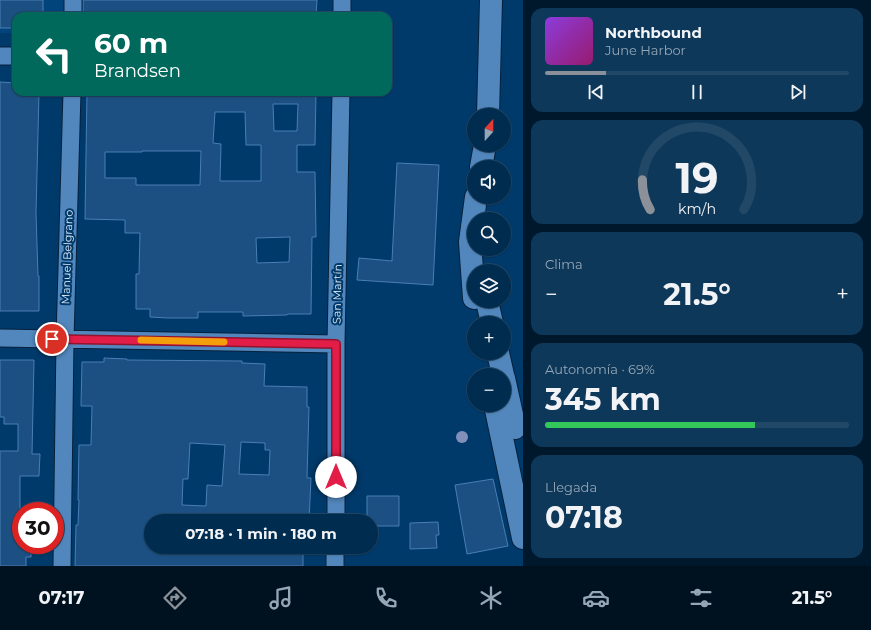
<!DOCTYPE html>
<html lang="es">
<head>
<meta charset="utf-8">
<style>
	body { margin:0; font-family:Montserrat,sans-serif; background:#0e385a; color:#f1f3f6; height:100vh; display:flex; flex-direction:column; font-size:15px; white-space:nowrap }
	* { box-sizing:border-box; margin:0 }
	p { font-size:13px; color:#95a7b7 }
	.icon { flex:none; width:22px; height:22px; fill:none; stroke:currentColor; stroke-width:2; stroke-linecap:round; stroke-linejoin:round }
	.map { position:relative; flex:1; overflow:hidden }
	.sheet { display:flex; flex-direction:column; gap:8px; padding:8px; background:#00182c; width:348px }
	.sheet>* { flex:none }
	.top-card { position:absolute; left:12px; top:12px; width:380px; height:84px; border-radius:12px; box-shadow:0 1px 3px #0004,0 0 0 1px #224867; background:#00695c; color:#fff; overflow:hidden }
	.needle { width:26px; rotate:21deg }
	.buttons { position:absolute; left:467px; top:108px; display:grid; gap:8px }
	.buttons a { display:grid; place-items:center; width:44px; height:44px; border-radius:50%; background:#002c50; box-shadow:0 1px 3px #0004,0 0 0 1px #224867; font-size:20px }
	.speed { position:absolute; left:12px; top:502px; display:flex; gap:8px; font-size:20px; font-weight:700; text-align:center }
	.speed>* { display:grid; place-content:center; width:52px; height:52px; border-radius:50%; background:#002c50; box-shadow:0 1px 3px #0004,0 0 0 1px #224867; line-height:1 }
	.speed .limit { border:6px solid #d22; background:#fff; color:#111 }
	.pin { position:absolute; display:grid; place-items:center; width:34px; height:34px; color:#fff; margin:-17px; border:2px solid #fff; border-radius:50%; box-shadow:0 1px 4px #0007 }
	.me { position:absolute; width:44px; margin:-22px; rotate:0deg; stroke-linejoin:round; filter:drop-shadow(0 0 3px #0008) }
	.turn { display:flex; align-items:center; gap:14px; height:84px; padding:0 16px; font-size:18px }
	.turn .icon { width:52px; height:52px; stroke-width:2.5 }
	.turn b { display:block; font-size:28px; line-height:34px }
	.big { font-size:30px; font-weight:700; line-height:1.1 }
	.sheet .card { flex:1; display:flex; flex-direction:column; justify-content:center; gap:6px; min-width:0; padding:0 14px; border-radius:12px; background:#0e385a }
	.sheet .dial { align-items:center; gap:0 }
	.dial svg { height:104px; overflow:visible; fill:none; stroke:#224867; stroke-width:7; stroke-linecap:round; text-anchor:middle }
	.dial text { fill:#f1f3f6; stroke:none }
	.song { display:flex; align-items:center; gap:12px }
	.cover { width:48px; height:48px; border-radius:6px; background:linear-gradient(135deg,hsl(270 70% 55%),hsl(320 70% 35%)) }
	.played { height:4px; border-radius:2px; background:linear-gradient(90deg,#8c9099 20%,#224867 20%) }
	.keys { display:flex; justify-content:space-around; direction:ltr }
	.heat { display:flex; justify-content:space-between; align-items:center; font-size:22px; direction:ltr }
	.charge { height:6px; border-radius:3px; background:linear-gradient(90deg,#34c759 69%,#224867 0) }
	.trip { position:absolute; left:144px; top:514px; width:234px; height:40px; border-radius:20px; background:#002c50; box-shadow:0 1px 3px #0004,0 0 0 1px #224867; font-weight:700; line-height:40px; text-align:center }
	.dock { display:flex; height:64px; justify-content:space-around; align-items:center; background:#001220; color:#95a7b7 }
	.dock .icon { width:28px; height:28px }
	.dock .active { color:#8c9099 }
	.dock b { font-size:18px; color:#f1f3f6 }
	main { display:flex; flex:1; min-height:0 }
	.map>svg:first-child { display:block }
	.built { fill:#00447b }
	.building { fill:#1c5083; stroke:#4a7eb4; fill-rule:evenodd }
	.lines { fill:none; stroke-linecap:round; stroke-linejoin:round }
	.street-casing { stroke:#06213c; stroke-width:19 }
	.secondary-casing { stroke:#06213c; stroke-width:24 }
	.street { stroke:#5287bd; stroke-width:17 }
	.secondary { stroke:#5287bd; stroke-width:22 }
	.tree { fill:#828fbb }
	.route-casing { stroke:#92132f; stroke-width:10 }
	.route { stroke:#e11d48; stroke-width:7 }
	.slow { stroke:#f59e0b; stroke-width:7 }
	.labels { text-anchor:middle; stroke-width:4; stroke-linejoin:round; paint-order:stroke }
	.street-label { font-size:11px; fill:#e1ecf8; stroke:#003a6b }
</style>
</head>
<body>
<main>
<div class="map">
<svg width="523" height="566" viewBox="0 0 523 566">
	<rect width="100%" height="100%" fill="#003a6b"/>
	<path class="built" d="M0,0H137L136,16H16V33H0Z"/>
	<path class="building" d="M0,0H43V16H16V28H0Z
		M83,0H317L316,16H83Z
		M0,82L16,83V92H39L36,213L38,276H39V311H0Z
		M87,92H316L315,145H297V172H315L316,237H312L311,314H288L287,315L243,316V312H198V318H168L150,317V309H136V274H139L140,233H125V220L85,219ZM273,104H298L297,131H274ZM215,112H245L246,145H261V181H220L221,144L213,143ZM142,151H201L200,185H136V178H105V152H142ZM290,237L289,262L257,263L256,238Z
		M397,163L439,165L433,285L357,280L359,258L392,261Z
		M104,358L127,359V360L242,361V363L265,364L264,386L307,387V407H309L307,478H311L309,521H151V547H303V566H75L76,525H78L79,500H78L79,445H91L92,406H81L82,362H104ZM241,442L265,443V450H270L269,475L239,474ZM190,443L225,445L222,486L207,485L206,506L182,505L183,479H188Z
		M0,360H34L32,454H40L39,476H20V528H21V545H31V557H26V566H0V451H18V424H4V417H0Z
		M493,479L508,546L467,554L455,485Z
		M367,496H399V526H371V521H367Z
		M438,522L439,535H436L437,548L410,549V523Z"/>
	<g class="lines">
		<g class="street-casing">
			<path id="street" d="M73,16V0
				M342,16V0
				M0,56H16
				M0,338L336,344
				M336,521V344L341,92
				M62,566L65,339L72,92
				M335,566V547"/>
		</g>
		<g class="secondary-casing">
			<path id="secondary" d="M488,115L491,0
				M481,167L485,145
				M474,298L470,242L476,197
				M487,301L492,323
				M498,353L503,375
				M504,378L515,428
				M495,405L523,538"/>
		</g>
		<use href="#street" class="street"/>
		<use href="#secondary" class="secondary"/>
	</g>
	<circle class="tree" cx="462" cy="437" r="6"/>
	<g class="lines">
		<g class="route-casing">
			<path id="route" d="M52,339L336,344V477"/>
		</g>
		<use href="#route" class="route"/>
		<path class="slow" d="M141,340L224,342"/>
	</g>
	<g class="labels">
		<g class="street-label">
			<text transform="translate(67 257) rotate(-88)" y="4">Manuel Belgrano</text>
			<text transform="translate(337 294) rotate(-89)" y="4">San Martín</text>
		</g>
	</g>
</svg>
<div class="buttons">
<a><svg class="needle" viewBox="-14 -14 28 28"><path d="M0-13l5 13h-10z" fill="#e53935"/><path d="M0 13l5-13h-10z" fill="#95a7b7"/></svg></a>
<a><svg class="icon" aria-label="sound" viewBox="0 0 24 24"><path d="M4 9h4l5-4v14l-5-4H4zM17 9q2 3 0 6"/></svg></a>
<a><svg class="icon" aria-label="search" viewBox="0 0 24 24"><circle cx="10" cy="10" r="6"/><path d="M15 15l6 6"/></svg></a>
<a><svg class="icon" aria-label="layers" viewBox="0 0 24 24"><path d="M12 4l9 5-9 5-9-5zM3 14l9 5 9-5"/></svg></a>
<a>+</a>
<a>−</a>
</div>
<div class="speed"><div class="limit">30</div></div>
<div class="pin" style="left:52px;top:339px;background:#d93025"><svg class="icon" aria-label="arrive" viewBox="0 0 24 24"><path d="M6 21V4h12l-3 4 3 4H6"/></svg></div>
<svg class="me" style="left:336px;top:477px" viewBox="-20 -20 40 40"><circle r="19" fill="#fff"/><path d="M0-13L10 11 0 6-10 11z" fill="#e11d48"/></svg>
<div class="trip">07:18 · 1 min · 180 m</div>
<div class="top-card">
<div class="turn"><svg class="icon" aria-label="left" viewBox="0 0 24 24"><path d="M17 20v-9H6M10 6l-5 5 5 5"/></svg><div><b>60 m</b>Brandsen</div></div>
</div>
</div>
<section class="sheet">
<div class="card">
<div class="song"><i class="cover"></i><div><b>Northbound</b><p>June Harbor</p></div></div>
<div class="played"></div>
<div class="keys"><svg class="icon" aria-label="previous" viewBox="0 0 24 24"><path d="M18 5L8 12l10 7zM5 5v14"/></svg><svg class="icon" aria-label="pause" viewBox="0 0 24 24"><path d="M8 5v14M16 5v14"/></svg><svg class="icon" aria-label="next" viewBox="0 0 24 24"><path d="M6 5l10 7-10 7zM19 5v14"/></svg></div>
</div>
<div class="card dial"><svg viewBox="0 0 100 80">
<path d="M14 69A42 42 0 1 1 86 69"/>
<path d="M14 69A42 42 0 0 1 8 46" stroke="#8c9099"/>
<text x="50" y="56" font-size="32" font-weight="700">19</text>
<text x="50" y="72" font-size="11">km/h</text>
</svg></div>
<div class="card"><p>Clima</p>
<div class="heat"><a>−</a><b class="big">21.5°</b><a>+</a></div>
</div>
<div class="card"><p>Autonomía · 69%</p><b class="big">345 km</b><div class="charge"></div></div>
<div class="card"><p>Llegada</p><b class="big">07:18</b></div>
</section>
</main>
<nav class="dock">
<b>07:17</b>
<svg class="icon active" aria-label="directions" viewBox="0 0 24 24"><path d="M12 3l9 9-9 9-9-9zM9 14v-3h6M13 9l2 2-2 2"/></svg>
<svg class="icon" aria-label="music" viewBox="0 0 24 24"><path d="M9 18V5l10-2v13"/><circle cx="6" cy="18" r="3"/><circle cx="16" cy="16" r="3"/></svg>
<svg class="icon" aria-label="phone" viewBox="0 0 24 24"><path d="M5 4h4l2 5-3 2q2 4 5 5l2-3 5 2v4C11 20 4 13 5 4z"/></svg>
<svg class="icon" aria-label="climate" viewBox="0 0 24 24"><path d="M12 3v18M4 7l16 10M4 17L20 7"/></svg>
<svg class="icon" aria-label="car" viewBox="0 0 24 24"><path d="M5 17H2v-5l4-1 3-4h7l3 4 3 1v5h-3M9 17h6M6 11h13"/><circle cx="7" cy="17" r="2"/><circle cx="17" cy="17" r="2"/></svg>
<svg class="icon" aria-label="filters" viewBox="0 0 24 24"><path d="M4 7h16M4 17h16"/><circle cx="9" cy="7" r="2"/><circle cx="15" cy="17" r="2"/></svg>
<b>21.5°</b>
</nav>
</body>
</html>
